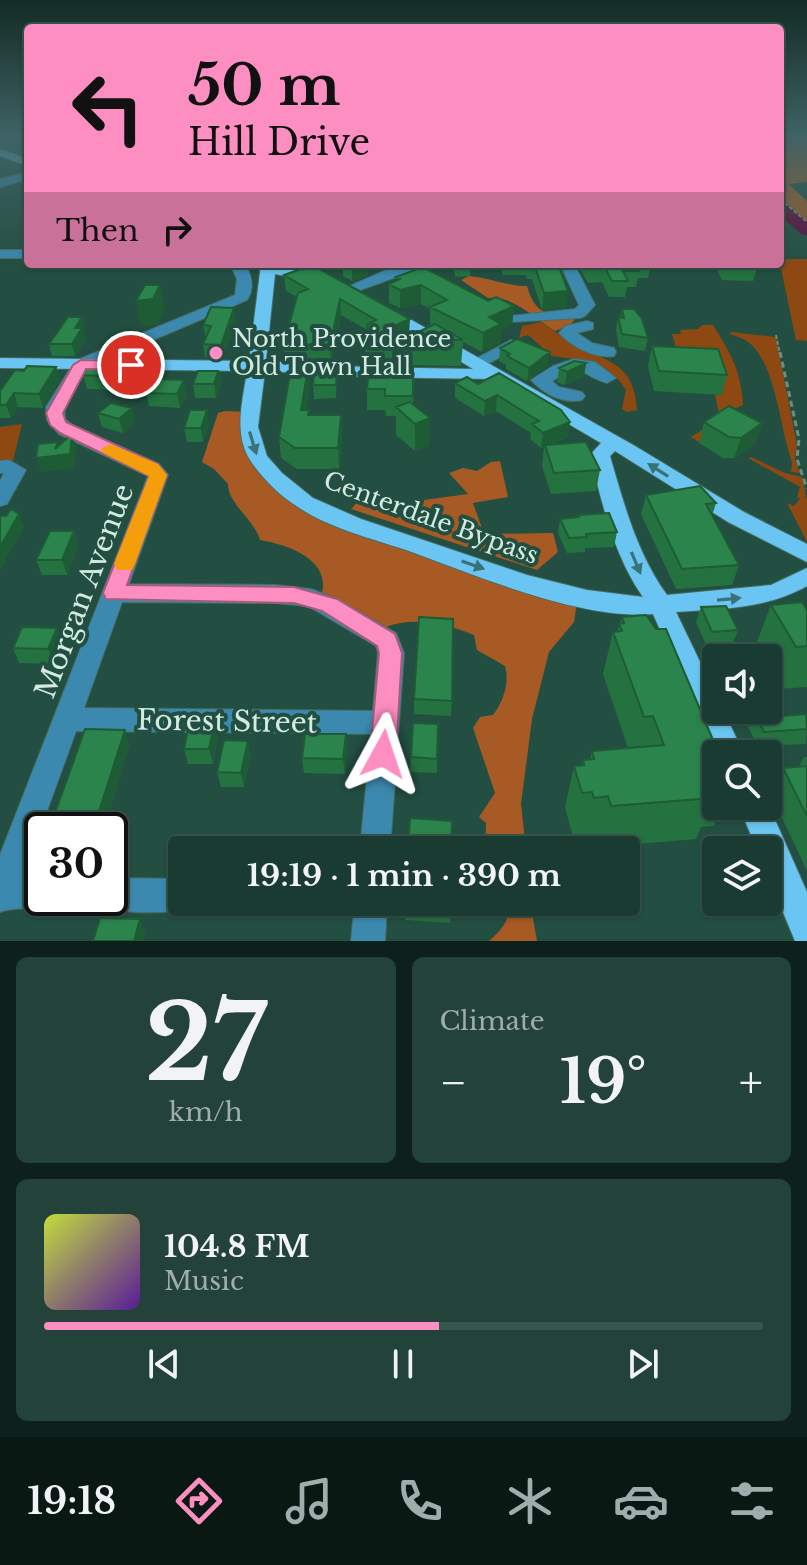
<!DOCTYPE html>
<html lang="en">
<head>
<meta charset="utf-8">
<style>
	body { margin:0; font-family:"Libre Baskerville",serif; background:#23423a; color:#f1f3f6; height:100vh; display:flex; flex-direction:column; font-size:30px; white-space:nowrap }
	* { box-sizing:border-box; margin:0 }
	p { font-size:26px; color:#9fadac }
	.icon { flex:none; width:44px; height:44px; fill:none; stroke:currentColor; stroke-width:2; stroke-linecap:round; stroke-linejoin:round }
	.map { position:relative; height:941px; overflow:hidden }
	.side { display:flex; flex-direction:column; gap:16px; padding:16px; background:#0e201c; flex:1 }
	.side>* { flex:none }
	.top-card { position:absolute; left:24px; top:24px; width:760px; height:244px; border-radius:8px; box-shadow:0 2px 6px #0004,0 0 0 2px #38554d; background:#fd8ec1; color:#111; overflow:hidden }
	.fabs { position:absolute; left:702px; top:644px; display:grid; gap:16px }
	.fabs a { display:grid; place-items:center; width:80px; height:80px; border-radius:8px; background:#1a3b32; box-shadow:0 2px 6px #0004,0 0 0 2px #38554d; font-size:40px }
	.speed { position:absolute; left:24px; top:812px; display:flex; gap:16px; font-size:40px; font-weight:700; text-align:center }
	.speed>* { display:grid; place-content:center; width:104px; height:104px; border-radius:50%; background:#1a3b32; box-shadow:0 2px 6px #0004,0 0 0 2px #38554d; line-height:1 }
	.speed .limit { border:4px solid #111; border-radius:12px; background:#fff; color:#111 }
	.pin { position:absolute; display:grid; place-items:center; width:68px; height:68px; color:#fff; margin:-34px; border:4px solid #fff; border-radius:50%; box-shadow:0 2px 8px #0007 }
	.me { position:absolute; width:88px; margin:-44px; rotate:5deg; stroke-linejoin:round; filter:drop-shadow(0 0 6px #0008) }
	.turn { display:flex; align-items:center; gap:28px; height:168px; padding:0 32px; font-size:36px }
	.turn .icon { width:104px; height:104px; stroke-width:2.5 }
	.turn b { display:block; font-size:56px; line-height:68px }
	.then { display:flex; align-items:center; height:76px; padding:0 32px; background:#0003; gap:16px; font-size:30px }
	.big { font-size:60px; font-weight:700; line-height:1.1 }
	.side .tile { flex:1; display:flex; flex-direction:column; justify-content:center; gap:12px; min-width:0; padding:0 28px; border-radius:12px; background:#23423a }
	.side .dial { align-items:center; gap:0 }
	.dial b { font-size:104px; line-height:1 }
	.song { display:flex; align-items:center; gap:24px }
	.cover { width:96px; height:96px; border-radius:12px; background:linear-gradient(135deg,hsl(70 70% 55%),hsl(270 70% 35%)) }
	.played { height:8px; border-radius:4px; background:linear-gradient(90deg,#fd8ec1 55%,#38554d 55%) }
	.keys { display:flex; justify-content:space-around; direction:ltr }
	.heat { display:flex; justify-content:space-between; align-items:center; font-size:44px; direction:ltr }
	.side .tiles { flex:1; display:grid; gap:16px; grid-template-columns:1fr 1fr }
	.tile:last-child { grid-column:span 2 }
	.trip { position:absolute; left:168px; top:836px; width:472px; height:80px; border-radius:8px; background:#1a3b32; box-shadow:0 2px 6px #0004,0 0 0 2px #38554d; font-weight:700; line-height:80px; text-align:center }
	.tabs { display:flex; height:128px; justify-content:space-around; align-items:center; background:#0a1814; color:#9fadac }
	.tabs .icon { width:56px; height:56px }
	.tabs .selected { color:#fd8ec1 }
	.tabs b { font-size:36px; color:#f1f3f6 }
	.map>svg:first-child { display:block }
	.green { fill:#8e4811 }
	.forest { fill:#a75a24 }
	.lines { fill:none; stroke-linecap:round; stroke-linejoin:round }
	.river { fill:#5d0c3a; fill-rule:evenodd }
	.minor-casing { stroke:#466e62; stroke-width:2 }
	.major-casing { stroke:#466e62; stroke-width:2 }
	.path-far1 { stroke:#6a8e82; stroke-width:2; stroke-dasharray:4 2; stroke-linecap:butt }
	.path { stroke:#6a8e82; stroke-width:3; stroke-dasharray:6 4; stroke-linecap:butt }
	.minor { fill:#3c89af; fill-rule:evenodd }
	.major { fill:#6bc5f2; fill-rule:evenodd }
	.wall { fill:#257241 }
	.shaded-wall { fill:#1e5c35 }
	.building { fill:#2b844c; stroke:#1e5c35; stroke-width:2 }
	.oneway { fill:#397277 }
	.route { fill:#fd8ec1; stroke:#a45c7d; stroke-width:2 }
	.slow { fill:#f59e0b }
	.poi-dot { fill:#fd8ec1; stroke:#234f42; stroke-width:3 }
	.labels { text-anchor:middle; stroke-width:8; stroke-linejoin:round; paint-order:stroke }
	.poi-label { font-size:24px; fill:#d3ebe2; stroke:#234f42; text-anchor:start }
	.street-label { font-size:24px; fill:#d3ebe2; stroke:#234f42 }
	.near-street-label { font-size:28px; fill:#d3ebe2; stroke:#234f42 }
</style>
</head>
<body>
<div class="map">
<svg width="807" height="941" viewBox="0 0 807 941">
	<rect width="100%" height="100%" fill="#234f42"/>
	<path class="green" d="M785,259H807V341L796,340L780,264Z
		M541,322C553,330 565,339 578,346C612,364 634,364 637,410L627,412L622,409L626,390L618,379L583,360L552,356L528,335L519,338L522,326Z
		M702,325H713C731,354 741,371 743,405L730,411L722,426L699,442L691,437L720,418L715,395L723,394L713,368L677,351L672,334H681L680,330L698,329Z
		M731,332L776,337L797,445L795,460L800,473L791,472L792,462C780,430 776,362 748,342C743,338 735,336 730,334Z
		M22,424L13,461L0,463V427Z
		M751,457L785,473L802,477L807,500V542L787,503L794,506L800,499L797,497L800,487L748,458Z"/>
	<path class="forest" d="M780,136H807V182L789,184L807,201V221L780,198Z
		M469,276C490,278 507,286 527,286C535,315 549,315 575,319L570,325L555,331C537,320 509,293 488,298L461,280Z
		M225,411L252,412L273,474L342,517L578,595L574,622L549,652L532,719L521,804L526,850H485L486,823L479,817L495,793L473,728L480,717L493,715C503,702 510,683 505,666L477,650L474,635C446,624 415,616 386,627L320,599C335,562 291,545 260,540C254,519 228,504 228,484L214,469L202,462L218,413Z
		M500,461L508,497L473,503L484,534L553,533L558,552L537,570L351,509L361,498L394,504L468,494L449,473L463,468L477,471L491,462Z
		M509,902H530L537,941H489C501,931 512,918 509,902Z"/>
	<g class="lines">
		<path class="river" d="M780,201L807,221V235L801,234L780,215Z"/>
		<g class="minor-casing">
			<path id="minor" d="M0,136H7L0,140Z
				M28,172V179L0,187V179Z
				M0,250H28V258H0Z
				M230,264H245C252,276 255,288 247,300L87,368L64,407L65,419L73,426L159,464L168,475L129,584L275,585L311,589L337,599L396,633L404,653L390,850H360L371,734L76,731L23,877H42V898H56L53,904C36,912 17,905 0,912V855L148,476L59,434L47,420L46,407L75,361L235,295L237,279ZM122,602L275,603L308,606L376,646L378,653L373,711L84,708Z
				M400,264H432L355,292L350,293L343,289Z
				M560,264H574L595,305L585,316L580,318L510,322V316L575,309L579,305Z
				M587,321L593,323V329L577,333L592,343L614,348L616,352L614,356C595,359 572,347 559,333L565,326Z
				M511,340L517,342L519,345L517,348L480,368L474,369L466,364Z
				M574,359L595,362L616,378L607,383C576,374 588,361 552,381L559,387L582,392L585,396L582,400C563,404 544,394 531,380L553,366Z
				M9,460L26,470L7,504L0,506V481L4,473H0V461Z
				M110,878L182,879V902H195L193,906C173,915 119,914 99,905L96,898H110Z
				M355,902H387L385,941H351Z"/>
		</g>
		<g class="major-casing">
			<path id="major" d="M0,149L28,159V166L0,156Z
				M261,264L290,268L320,264C308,276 292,278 275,274L266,361L363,367L473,369L379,312L387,307L392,309L635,446L744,512L807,544V562L728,522L615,451L610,456C624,504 637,554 667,595L771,585L807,568V586C766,609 722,609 676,612L716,695V710H723L744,754H716L653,614C579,620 476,575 406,550C370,538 329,528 298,507C280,496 262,478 250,460C233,433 243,400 247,371L0,368V358L249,361ZM265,371L363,377L492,379L601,443L590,455C602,503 614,556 643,597L587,590L527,575L361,519L313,498L282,473L267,456L258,427Z
				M768,804L807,892V941H795L768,876V850H757L739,806Z"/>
		</g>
		<path class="path-far1" d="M780,199L807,222
			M776,335L780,354"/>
		<path class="path" d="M780,352L799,439L797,459L807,489"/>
		<use href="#minor" class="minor"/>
		<use href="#major" class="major"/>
	</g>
	<path class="wall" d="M343,264H368V275L352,281L343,276Z
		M453,264H471L470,276L455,277Z
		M499,264H564L563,275L566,307L542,310L532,279H527L526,275H503Z
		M577,264H651L648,278H638L636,287H627L625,297H609L602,282L588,283Z
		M714,264H758L753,281L722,280Z
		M312,265L409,335L394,342L392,362L365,361V345L367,330L341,315L331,362L285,359L284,343L297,297L286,291L284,275Z
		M396,277L488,301L514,306L512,325L501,330L500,343L482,352L463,342L461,366L404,365V339L431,326L430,325V309L421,304L400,308L389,303V284L396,281Z
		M622,309L648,338L645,351L619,347L616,330L618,317L621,318Z
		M82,317L85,328L83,331L85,340L75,356H52L49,344Z
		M236,321L223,358L205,357L203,344L206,338L203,325Z
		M134,344L145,351L142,357L125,356L123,350Z
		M652,346L727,375L722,395L654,391L648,366Z
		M500,348L548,365L527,381L506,369V365L499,361Z
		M586,363L584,376L565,385L557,382L559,368Z
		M56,367L60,380L43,408L18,407L11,418H0V391L24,371Z
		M413,367V404L429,445L415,451L396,435V416H386L385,410H367V389Z
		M308,368L309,388L306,410L309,415H341L342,435L339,469H297L281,458L279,437Z
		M218,371L221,384L216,398H195L193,384Z
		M133,373L123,390L87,389L83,375Z
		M337,373L336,398L314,399L313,385Z
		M467,377L568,437L550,445L600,470L596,491L551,494L542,466L544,447L541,448L530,439L531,433L496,411L484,416L455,398V383Z
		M146,393L187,394L180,408L149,406Z
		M98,413L135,422L123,433L102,427Z
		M704,422L762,423L755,444L734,458H723L699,443Z
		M209,423L203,442H187L184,428Z
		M646,495L716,503L712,516L739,565L732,585L676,589L641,514Z
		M578,515L617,532L614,547L585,548V552L567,553L558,533L560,519L577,518Z
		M74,531L78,545L67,575H42L36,560Z
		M771,605L807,610V687L777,689L768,672V658H760L755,647Z
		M701,607L738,630L732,645L707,647L696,622Z
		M622,617L716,754V806H722L714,826L701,827L696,839L600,847L597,838L583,839L582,834H572L565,807L574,766L581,765L583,760L590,759L592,751L628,748L603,674L613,632H617Z
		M62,643L54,664L19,663L13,648Z
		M414,699L452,701L451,716L414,714Z
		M752,710H768L783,716L807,715L806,744L757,746L747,724Z
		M215,721L218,735L213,764H188L184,749Z
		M346,734L347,749L345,774L304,773L302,758Z
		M248,741L250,756L244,787H221L217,772Z
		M411,757L437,759V773L410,772Z
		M804,757H807V871L771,794L783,768L801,767L800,764Z
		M406,902L451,910L450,923L405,920Z"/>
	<path class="shaded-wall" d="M365,264H368V275L352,281V269Z
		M160,285L165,309L158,324L141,326L136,301Z
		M421,285V304L400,308V290Z
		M568,291L566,307L542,310L544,293Z
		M340,299L341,315L331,362L330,346Z
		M514,306L512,325L501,330L500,343L482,352L483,333L489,317Z
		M234,308L236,321L223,358L221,345Z
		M82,317L85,328L83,331L85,340L75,356L72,344L75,328Z
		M410,319L409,335L394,342L392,362V346L394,326Z
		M144,345L145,351L142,357L141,350Z
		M550,352L548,365L527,381L529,368Z
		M130,359L133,373L123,390L120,377Z
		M586,363L584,376L565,385L567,372Z
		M56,367L60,380L43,408L39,394Z
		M308,368L309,388L303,430L301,410Z
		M218,371L221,384L216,398L214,384Z
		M184,380L187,394L180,408L177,394Z
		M14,393L18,407L11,418L6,405Z
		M497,395L496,411L484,416L485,401Z
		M132,408L135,422L123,433L119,419Z
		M207,410L209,423L203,442L201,428Z
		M341,415L342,435L339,469L338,448Z
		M430,418L429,445L415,451V424Z
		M570,422L568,437L541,448L543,433Z
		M762,423L755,444L734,458L741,438Z
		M72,434L77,448L74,468L41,472L36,458L55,449L58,442L62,455Z
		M19,514L24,527L0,570V547Z
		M74,531L78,545L67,575L62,560Z
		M57,628L62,643L54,664L48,649Z
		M215,721L218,735L213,764L209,749Z
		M125,730L130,745L104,830H93Z
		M346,734L347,749L345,774L343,759Z
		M248,741L250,756L244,787L241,773Z
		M140,919L146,933L144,941H134Z"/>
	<path class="building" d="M343,264H365L352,269Z
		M534,264H558L568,291L544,293Z
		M589,264H635L639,271H623L628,281H612L604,266L591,267Z
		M312,265L410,319L394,326L392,346L365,345L368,324L376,320L340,299L330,346L284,343L298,293L308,289L284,275Z
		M423,267L488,301L496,297L514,306L489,317L501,324L483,333L430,307L447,300L421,285L400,290L389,284L400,279L396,277Z
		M145,285H160L153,299L136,301Z
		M211,307L234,308L221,345L203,344L211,326L203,325Z
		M622,309H634L642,319L648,338L622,334L618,317L624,318Z
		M68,317H82L75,328H82L72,344H49Z
		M435,324L463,340L404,339Z
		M517,339L550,352L529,368L507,356L510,354L500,348Z
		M134,344L144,345L141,350H123Z
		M652,346L718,349L727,375L659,371Z
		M112,359H130L120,377L83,375L89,364L109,365Z
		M574,361L586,363L567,372L559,368Z
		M27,366L56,367L39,394L14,393L6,405H0V391L15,370L24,371Z
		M369,366L413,367V396H385V389H367Z
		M291,368H308L301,410H309L308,415H341L338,448H295L279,437Z
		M198,371H218L214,384H193Z
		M314,373H337L336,385H313Z
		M499,373L561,410L570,422L543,433L532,424L539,421L497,395L485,401L455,383L467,377L478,384Z
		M154,379L184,380L177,394L146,393Z
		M410,402L430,418L415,424L396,407Z
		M111,403L132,408L119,419L98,413Z
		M729,406L762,423L741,438L729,437L704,422Z
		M190,410H207L201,428H184Z
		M72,434L70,454L36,458L38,444L58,442L55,449Z
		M586,442L600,470L554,473L545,445Z
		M700,486L716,503L706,504L739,565L682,569L646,495Z
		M11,509L19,514L0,547V516H6Z
		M609,513L617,532L586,534L587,537L569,538L560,519L579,517L578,515Z
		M50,531H74L62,560H36Z
		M802,602L807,610V646L796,647L771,605Z
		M726,606L738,630L712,632L701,607Z
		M646,615L656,629H666L719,754H716V786H708L713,798L611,806L608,796L594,798L592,792L582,793L574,766L584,765L583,760L594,759L592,751L664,745L653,716L644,717L613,632L622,631L619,624L624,623L622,617Z
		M419,617L453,619L452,701L414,699Z
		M22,627L57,628L48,649L13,648Z
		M778,707L783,716L806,714L807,729L764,732L753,710H768V708Z
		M190,720L215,721L209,749H184Z
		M413,723L438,724L437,759L411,757Z
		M85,729L125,730L93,830H49Z
		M305,734H346L343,759L302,758Z
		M224,740L248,741L241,773L217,772Z
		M807,766V816L783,768Z
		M410,818L452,821L451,850L408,849Z
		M406,902H451V910L405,907Z
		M100,918L140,919L134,941H93Z"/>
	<defs><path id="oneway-solid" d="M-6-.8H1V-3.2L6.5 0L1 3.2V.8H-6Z" transform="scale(2)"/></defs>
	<g class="oneway">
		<use href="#oneway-solid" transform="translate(253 443) rotate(73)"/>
		<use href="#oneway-solid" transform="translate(658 470) rotate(-148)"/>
		<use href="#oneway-solid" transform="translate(636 563) rotate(67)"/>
		<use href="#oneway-solid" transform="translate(473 565) rotate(19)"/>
		<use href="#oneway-solid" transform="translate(729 599) rotate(-5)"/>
	</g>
	<linearGradient id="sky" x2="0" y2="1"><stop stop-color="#132b24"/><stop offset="0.51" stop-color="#3f6365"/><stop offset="1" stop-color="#3f6365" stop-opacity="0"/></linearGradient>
	<rect width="807" height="268" fill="url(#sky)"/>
	<path class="route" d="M81,360L131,361L139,365L131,370L86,369L63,413L66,422L158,464L167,475L127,585L294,587L337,599L395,634L402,653L396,754L392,762L383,766L374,762L370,754L379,653L377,646L322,611L294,603L106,599L103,593L149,476L60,433L50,425L46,413L73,365Z"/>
	<path class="slow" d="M110,444L158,464L167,475L135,564L132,570H117L114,564L149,476L103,453L101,449Z"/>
	<circle class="poi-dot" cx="216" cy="353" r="8"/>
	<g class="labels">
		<g class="poi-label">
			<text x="232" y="347">North Providence<tspan x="232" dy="28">Old Town Hall</tspan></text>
		</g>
		<g class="street-label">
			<text transform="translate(431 518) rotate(20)" y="8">Centerdale Bypass</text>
		</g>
		<g class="near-street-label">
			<text transform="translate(84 591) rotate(-69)" y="10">Morgan Avenue</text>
			<text transform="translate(227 721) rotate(1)" y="10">Forest Street</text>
		</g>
	</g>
</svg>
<div class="fabs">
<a><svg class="icon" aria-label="sound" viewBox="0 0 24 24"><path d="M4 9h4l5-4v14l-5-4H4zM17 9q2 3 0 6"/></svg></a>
<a><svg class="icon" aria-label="search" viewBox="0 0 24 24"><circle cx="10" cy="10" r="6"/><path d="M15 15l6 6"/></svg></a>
<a><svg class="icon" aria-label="layers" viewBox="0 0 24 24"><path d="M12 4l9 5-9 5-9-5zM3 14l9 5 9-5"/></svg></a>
</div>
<div class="speed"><div class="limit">30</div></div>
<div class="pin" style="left:131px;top:365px;background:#d93025"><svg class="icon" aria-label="arrive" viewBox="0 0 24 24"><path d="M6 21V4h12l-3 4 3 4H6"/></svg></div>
<svg class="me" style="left:383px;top:754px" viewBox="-20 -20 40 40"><path d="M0-17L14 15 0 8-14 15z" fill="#fd8ec1" stroke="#fff" stroke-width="4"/></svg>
<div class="trip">19:19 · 1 min · 390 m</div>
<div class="top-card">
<div class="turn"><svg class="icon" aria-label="left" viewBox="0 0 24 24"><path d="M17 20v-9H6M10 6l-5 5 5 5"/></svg><div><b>50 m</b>Hill Drive</div></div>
<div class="then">Then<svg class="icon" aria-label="right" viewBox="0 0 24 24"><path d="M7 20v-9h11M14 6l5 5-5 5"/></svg></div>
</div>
</div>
<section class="side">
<div class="tiles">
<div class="tile dial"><b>27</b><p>km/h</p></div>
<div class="tile"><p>Climate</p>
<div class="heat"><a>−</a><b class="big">19°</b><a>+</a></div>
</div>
<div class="tile">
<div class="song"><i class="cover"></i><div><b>104.8 FM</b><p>Music</p></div></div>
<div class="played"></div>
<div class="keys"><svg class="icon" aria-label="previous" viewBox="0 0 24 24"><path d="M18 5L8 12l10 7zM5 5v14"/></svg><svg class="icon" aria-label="pause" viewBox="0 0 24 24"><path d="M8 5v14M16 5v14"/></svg><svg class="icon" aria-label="next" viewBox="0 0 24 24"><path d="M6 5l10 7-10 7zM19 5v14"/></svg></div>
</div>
</div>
</section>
<nav class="tabs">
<b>19:18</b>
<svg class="icon selected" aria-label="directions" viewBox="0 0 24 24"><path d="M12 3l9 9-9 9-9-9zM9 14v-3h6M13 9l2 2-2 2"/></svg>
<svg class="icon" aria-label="music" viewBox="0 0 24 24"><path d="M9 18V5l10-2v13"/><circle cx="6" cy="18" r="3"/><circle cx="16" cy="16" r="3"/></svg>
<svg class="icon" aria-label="phone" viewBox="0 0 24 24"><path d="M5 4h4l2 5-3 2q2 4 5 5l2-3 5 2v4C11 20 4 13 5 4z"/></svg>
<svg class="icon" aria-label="climate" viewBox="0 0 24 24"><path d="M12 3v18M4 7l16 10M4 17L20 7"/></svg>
<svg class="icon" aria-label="car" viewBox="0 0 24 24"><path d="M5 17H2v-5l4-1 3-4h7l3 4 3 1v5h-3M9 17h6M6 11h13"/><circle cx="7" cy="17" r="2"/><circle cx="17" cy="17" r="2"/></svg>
<svg class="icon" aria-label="filters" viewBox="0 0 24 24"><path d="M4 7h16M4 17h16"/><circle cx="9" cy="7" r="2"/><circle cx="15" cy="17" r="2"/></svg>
</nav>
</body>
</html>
